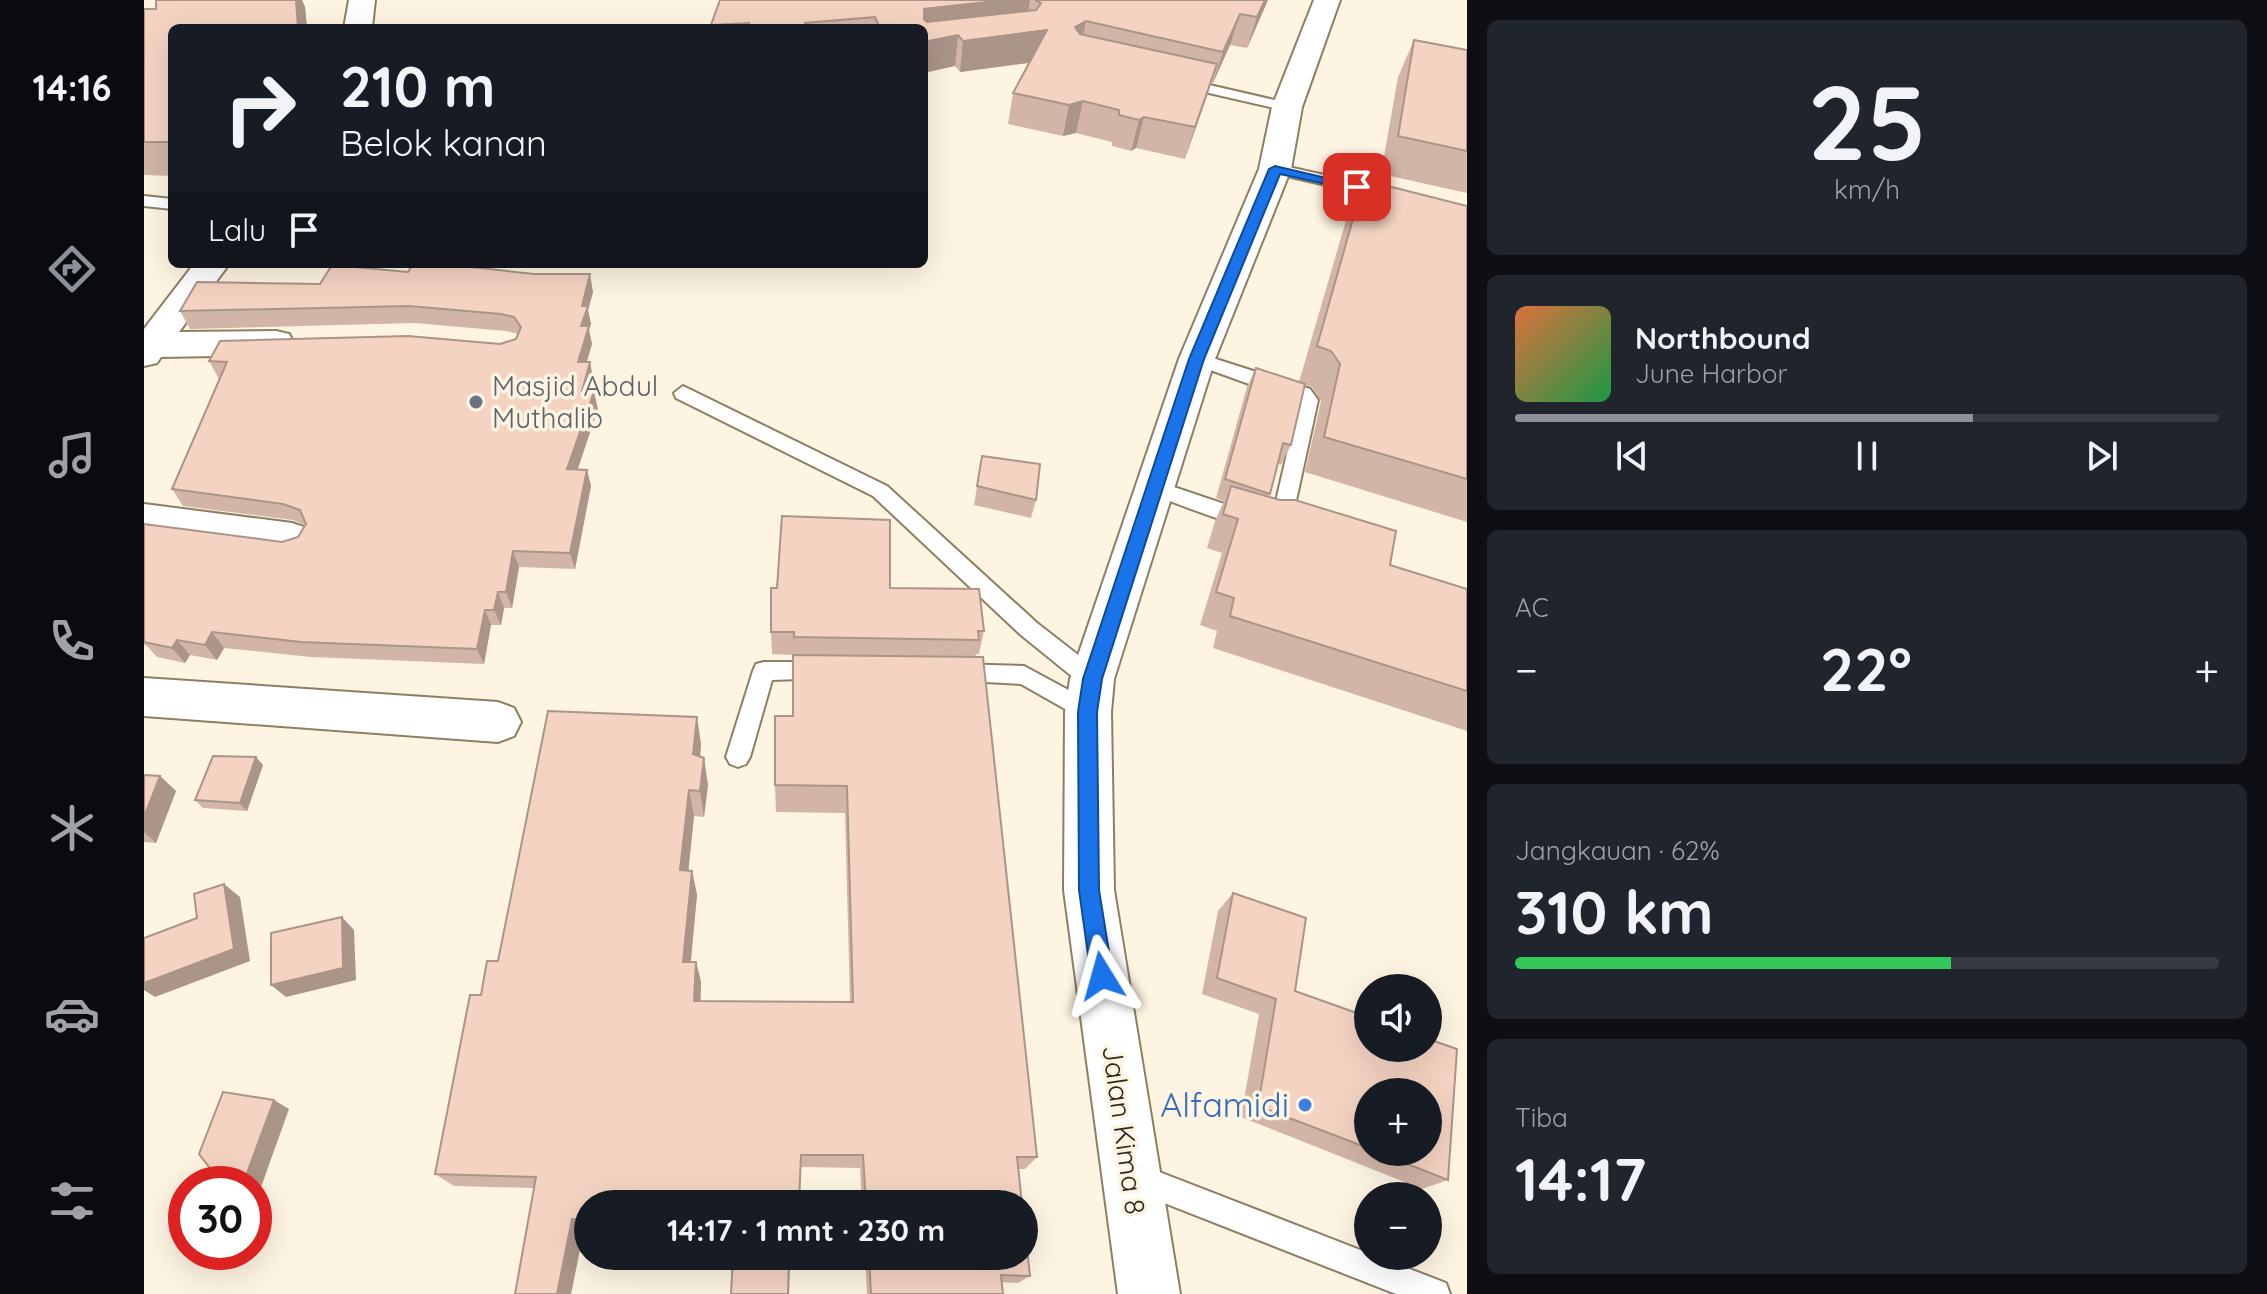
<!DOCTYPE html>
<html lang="id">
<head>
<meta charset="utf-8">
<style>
	body { margin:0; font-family:Quicksand,sans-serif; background:#20242c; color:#f1f3f6; height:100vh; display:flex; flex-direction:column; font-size:30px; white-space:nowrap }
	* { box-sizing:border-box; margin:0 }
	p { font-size:26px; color:#9ea1a6 }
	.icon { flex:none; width:44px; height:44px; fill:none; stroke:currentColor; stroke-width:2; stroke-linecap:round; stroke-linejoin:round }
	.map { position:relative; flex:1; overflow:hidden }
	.drawer { display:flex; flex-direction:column; gap:20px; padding:20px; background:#0d0f14; width:800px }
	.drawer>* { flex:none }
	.hud { position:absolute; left:24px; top:24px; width:760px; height:244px; border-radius:12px; box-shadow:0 8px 32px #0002; background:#171b24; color:#f1f3f6; overflow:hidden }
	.controls { position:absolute; left:1210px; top:974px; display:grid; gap:16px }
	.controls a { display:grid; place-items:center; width:88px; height:88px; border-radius:50%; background:#171b24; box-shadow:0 8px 32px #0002; font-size:40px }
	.speed { position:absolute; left:24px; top:1166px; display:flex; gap:16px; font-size:40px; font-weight:700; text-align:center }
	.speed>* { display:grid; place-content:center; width:104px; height:104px; border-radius:50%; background:#171b24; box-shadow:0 8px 32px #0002; line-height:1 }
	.speed .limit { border:12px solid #d22; background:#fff; color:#111 }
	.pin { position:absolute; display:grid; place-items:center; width:68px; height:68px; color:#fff; margin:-34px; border-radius:16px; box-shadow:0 4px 12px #0006 }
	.me { position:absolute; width:88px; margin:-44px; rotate:352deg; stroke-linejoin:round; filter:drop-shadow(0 0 6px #0008) }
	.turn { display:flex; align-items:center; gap:28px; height:168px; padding:0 40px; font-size:36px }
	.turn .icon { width:104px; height:104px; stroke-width:2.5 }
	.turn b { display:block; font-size:56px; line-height:68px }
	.then { display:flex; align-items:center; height:76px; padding:0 40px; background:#0003; gap:16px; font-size:30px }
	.big { font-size:60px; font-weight:700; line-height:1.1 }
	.drawer .widget { flex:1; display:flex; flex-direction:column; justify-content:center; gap:12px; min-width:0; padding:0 28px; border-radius:12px; background:#20242c }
	.drawer .dial { align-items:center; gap:0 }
	.dial b { font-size:104px; line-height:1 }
	.song { display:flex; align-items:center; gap:24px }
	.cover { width:96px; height:96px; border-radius:12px; background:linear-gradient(135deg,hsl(20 70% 55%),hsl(140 70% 35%)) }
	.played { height:8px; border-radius:4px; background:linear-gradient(90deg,#8c9099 65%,#363941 65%) }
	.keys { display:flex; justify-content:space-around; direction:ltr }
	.heat { display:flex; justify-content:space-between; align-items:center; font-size:44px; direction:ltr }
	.charge { height:12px; border-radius:6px; background:linear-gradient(90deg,#34c759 62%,#363941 0) }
	.trip { position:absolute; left:430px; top:1190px; width:464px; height:80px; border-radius:40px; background:#171b24; box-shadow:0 8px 32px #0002; font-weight:700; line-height:80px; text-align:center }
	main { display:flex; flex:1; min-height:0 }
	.tab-bar { display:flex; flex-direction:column; width:144px; justify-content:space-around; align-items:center; background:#090b0e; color:#9ea1a6 }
	.tab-bar .icon { width:56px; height:56px }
	.tab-bar .current { color:#8c9099 }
	.tab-bar b { font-size:36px; color:#f1f3f6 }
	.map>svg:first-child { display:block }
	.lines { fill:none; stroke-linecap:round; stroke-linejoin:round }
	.service-casing { stroke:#8e7f64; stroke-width:4 }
	.minor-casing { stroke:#8e7f64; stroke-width:4 }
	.service { fill:#fff; fill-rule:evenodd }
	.minor { fill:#fff; fill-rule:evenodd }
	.wall { fill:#d2b5a7; fill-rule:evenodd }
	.shaded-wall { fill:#ab9488 }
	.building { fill:#f4d3c2; stroke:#ab9488; stroke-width:2 }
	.route { fill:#1a73e8; stroke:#114b97; stroke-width:2 }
	.worship-dot { fill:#6b7280; stroke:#fef4e2; stroke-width:3 }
	.shop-dot { fill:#3f7fe0; stroke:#fef4e2; stroke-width:3 }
	.labels { text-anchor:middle; stroke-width:7; stroke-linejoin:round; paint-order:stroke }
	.worship-label { font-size:28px; fill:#5b616d; stroke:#fef4e2; text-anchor:start }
	.street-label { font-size:28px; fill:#2e281d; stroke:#fef4e2 }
	.near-shop-label { font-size:34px; fill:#366cbe; stroke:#fef4e2; text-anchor:end }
</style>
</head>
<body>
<main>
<nav class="tab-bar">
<b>14:16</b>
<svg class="icon current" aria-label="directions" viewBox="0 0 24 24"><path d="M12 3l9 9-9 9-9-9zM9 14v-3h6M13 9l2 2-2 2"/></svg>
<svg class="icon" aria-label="music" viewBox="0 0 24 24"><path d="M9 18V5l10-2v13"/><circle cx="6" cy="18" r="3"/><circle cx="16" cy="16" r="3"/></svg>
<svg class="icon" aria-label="phone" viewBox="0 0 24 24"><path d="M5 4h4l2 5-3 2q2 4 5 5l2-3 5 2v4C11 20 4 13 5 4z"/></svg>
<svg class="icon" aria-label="climate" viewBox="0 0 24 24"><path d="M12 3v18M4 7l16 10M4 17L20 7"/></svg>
<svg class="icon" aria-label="car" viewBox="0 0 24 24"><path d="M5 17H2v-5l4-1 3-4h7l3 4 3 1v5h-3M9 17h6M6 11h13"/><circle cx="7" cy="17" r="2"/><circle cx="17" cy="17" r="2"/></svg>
<svg class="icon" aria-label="filters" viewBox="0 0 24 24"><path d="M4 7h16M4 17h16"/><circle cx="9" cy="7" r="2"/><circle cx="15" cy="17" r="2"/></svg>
</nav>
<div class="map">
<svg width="1323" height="1294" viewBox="0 0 1323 1294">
	<rect width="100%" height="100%" fill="#fef4e2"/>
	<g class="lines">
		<g class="service-casing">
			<path id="service" d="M1035,78L1148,104L1150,107L1143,111L1030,85V79Z
				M1131,164L1243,189L1251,194L1243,199L1125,172V166Z
				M0,196L28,199V209L0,206Z
				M1053,353L1166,389L1174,400L1148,519C1144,526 1136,531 1128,532C1111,535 1024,500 1002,492L999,487L1002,482L1009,480L1110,514L1124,517L1129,514L1155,402L1047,363L1044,359L1047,355Z
				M539,386L743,486L893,623L956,672L959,679L956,686L948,688L940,686L877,635L729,496L532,398L530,393Z
				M620,662H677L685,664L688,671L685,678L628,680L606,757L602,764L594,767L586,764L582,757L609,671L612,664Z
				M811,664L880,666L952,705L955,712L952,719L944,722L877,684L803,680L800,673L803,666Z
				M992,1163L1224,1253V1256H1232L1302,1283L1306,1294H1252L982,1188L977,1178L982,1168Z"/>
		</g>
		<g class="minor-casing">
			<path id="minor" d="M205,0H231L228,28H200Z
				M1170,0H1196L1158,107L1147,169L1071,359L970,679L967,712L970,890L1036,1294H974L920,890L921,712L926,679L1035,359L1115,169L1128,107Z
				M50,264H85L35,332L132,331L145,334L150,343L145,352L132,355L17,357L13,363L0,366V329Z
				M0,504L148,523L163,528L169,539L163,550L148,555L0,536Z
				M0,678L354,702L370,708L377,722L370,736L354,742L0,716Z"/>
		</g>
		<use href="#service" class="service"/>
		<use href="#minor" class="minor"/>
	</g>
	<path class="wall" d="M576,0H1124L1103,48L1086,45L1069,83L1067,82L1041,159L992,148L987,151L968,146V142L932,133L919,136L864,124L869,93L885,63L816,72L780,28H567V25Z
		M161,7L163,28H28V176L0,175V9Z
		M1270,40L1323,50V193L1237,174L1254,77Z
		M1220,180L1323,206V522L1161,472L1177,401L1168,387L1161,385L1147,445L1137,465L1134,463L1125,497L1246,565L1323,589V731L1069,648L1073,631L1056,625L1078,553L1063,548L1071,521L1080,501L1072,498L1103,387L1112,368L1155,382L1203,217Z
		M449,292L444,310L447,324L445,330L448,344L443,362H446L449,380L446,392L454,409L433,469L443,470L447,486L431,569L375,567L368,608H360L357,625H347L340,664L167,657L80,648L73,660L46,655L41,663L13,657L3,646L0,645V524L138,542L154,537L162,525L149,520L39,506L28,489L75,379L65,361L356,344L372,339L374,334L362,331L271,323L46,329L36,311Z
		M838,456L892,500L887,518L830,505Z
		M746,588L840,631L835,654H832L831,657L893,1157L881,1169H875L878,1204H718L716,1168L657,1167L444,1204V1229H440L427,1294L390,1188L310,1186L291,1174L337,995L354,961L553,717L557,745L556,756L564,785L560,817L550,816L544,871H548L553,895L546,962H552L557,982L556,1001L706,1002L701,813L632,812L631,785L649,716L650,655L628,654L627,632Z
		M119,765L103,811L59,808L51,800Z
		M0,775L16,776L32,791L12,843L0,842Z
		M1089,893L1162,918L1151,991L1224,1017V1048H1284V1039L1313,1049L1304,1180L1278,1189L1097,1117L1115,1014L1058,994L1074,911ZM1224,1092H1284V1152H1224Z
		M721,1256H880L886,1276L874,1283L858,1282L859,1294H723Z"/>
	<path class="shaded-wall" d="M152,0H158L161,7L163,28H154Z
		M861,0H886L882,28L814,36L811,66L780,73V9Z
		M1121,0H1124L1103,48L1113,17Z
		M1096,14L1086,45L1069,83L1079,52Z
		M942,21L936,52L931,27Z
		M903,30L897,61L816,72L819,41Z
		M1073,64L1063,96L1041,159L1051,127Z
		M939,101L932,133L919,136L925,105Z
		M1000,117L992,148L987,151L995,120Z
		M446,274L449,292L444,310L447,324L445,330L448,344L437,379L434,362L437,326L438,306Z
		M446,362L449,380L442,408L438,391Z
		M450,392L454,409L428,486L423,469Z
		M443,470L447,486L431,569L426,553Z
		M369,551L375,567L368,608L362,592Z
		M354,592L360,608L357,625L350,610Z
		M341,610L347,625L340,664L333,649Z
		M68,632L80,648L73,660L61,645Z
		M33,640L46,655L41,663L28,648Z
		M553,717L557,745L554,781L549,754Z
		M112,757L119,765L103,811L96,803Z
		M560,758L564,785L560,817L556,791Z
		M16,776L32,791L12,843L0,832V817Z
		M545,790L550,816L542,894L536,870Z
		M548,871L553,895L545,982L539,962Z
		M80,884L96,897L106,961L11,997L0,990V983Z
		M198,917L210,930L212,980L142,997L127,985Z
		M552,962L557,982L556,1020L550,1001Z
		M130,1100L145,1109L112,1201H110V1184H99Z
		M428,1219L440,1229L427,1294H413Z
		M645,1256H646L645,1294H644Z"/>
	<path class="building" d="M12,0H152L154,28H28V142H0V9H12Z
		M576,0H861L780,9V19L783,22L892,10L897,3L891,0H1121L1113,17L1096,14L1079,52L942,21L931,27L936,34L1073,64L1051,127L1000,117L995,120L975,115V110L939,101L925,105L869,93L903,30L819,41L814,35L780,42V28H736L731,17L661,23V28H604L605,23L567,25Z
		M1270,40L1323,50V151L1254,136Z
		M1220,180L1323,206V479L1180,437L1196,364L1187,351L1173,346Z
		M269,264H299L390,274H446L438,306H444L437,326H445L434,362H446L438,391L450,392L423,469L443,470L426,553L369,551L362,592H354L350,610H341L333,649L157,642L68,632L61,645L33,640L28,648L0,642V524L138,542L154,537L162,524L156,510L139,504L28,489L83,362L65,361L76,341L264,336L356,344L372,339L377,327L370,317L357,314L265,306L36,311L53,282L176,284L188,265L264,272Z
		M1112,368L1161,384L1147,445L1139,443L1126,494L1081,479Z
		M838,456L896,464L892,500L833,486Z
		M1087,486L1136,500H1151L1252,531L1246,565L1323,589V691L1086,616L1090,598L1072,592L1094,519L1079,514Z
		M638,516L746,520V588L835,589L840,631H834L835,640L650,637V632H627V588H633Z
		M649,655L839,657L893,1157H873L878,1204H722L719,1155H657L655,1204H444V1219H428L413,1294H371L392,1177L291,1174L326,995H337L343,961H354L404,711L553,717L549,754L560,758L556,791L545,790L536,870L548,871L539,962H552L550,1001L709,1002L703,786L631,785V716H649Z
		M69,756L112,757L96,803L51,800Z
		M0,775L16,776L0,817Z
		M80,884L90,949L0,983V938L53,918L50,894Z
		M1089,893L1162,918L1151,991L1224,1017V1048H1284V1039L1313,1049L1304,1180L1233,1152H1284V1092H1224V1148L1114,1106L1132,999L1073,978Z
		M198,917L199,968L127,985V933Z
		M79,1092L130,1100L99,1184H59L65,1167L55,1154Z
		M880,1221L886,1276L857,1275L859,1294H727L725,1256H880Z
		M589,1256H645L644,1294H587Z"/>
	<path class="route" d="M1131,166L1220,187L1213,191L1136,174L1060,359L958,679L953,712L955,890L969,976L965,983L958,987L950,983L947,976L935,890L934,712L939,679L1045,359L1125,169Z"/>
	<circle class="worship-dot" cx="332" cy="402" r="8"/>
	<circle class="shop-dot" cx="1161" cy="1105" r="8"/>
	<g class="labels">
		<g class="worship-label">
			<text x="348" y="396">Masjid Abdul<tspan x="348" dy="32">Muthalib</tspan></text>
		</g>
		<g class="street-label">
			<text transform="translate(980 1130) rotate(82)" y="10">Jalan Kima 8</text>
		</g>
		<g class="near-shop-label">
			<text x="1145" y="1117">Alfamidi</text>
		</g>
	</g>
</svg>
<div class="controls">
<a><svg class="icon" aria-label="sound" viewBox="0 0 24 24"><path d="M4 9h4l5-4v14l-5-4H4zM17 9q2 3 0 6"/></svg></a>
<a>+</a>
<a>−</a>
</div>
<div class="speed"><div class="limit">30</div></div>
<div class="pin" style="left:1213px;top:187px;background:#d93025"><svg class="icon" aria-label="arrive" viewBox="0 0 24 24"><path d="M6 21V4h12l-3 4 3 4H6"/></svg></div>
<svg class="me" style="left:958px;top:976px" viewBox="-20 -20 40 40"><path d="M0-17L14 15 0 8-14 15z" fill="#1a73e8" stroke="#fff" stroke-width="4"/></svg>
<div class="trip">14:17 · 1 mnt · 230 m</div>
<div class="hud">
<div class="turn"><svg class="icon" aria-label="right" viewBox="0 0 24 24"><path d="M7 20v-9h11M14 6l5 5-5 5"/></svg><div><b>210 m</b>Belok kanan</div></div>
<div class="then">Lalu<svg class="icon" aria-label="arrive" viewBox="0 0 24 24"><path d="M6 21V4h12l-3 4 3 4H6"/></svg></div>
</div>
</div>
<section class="drawer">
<div class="widget dial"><b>25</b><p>km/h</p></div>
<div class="widget">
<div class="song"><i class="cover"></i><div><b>Northbound</b><p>June Harbor</p></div></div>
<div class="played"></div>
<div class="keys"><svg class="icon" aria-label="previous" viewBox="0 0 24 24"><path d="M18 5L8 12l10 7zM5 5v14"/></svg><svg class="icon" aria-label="pause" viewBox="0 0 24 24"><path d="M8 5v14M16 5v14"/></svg><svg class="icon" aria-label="next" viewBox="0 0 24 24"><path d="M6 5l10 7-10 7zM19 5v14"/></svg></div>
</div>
<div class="widget"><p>AC</p>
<div class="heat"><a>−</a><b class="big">22°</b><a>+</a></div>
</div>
<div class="widget"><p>Jangkauan · 62%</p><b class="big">310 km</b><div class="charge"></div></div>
<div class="widget"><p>Tiba</p><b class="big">14:17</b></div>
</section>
</main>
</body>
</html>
